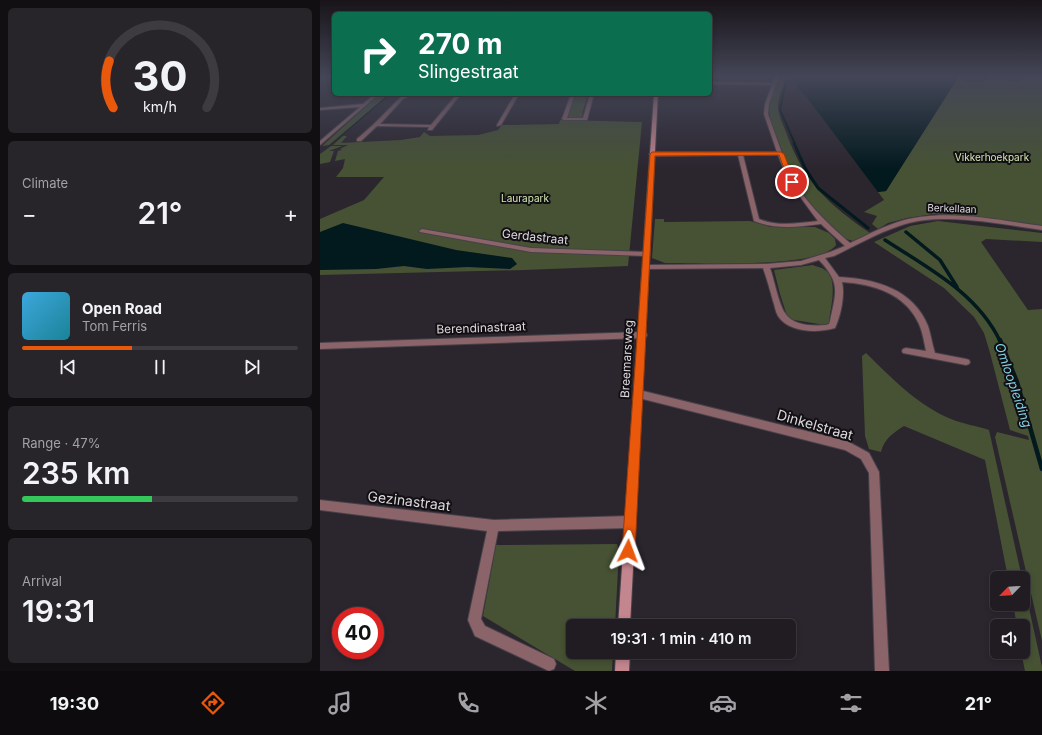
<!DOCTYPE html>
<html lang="en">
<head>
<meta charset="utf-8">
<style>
	body { margin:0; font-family:Inter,sans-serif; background:#28252a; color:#f1f3f6; height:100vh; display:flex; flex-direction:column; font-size:15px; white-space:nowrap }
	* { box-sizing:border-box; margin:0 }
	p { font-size:13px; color:#a2a1a5 }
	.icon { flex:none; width:22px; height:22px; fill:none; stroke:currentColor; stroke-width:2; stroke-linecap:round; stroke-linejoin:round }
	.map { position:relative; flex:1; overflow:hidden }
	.side { display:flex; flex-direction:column; gap:8px; padding:8px; background:#120f13; width:320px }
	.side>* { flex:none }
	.banner { position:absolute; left:12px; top:12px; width:380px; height:84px; border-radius:6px; box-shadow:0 2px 6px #0003,0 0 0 1px #3d3a40; background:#0b6e4f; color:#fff; overflow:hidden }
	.needle { width:26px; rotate:245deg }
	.controls { position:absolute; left:670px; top:571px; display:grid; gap:8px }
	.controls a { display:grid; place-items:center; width:40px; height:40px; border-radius:6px; background:#201c22; box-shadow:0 2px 6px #0003,0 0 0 1px #3d3a40; font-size:20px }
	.speed { position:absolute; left:12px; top:607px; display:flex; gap:8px; font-size:20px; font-weight:700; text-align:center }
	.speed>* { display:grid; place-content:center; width:52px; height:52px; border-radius:50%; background:#201c22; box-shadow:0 2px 6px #0003,0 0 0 1px #3d3a40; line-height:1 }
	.speed .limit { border:6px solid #d22; background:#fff; color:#111 }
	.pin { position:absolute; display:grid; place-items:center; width:34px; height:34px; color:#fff; margin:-17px; border:2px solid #fff; border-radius:50%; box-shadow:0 1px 4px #0007 }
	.me { position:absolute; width:44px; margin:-22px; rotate:3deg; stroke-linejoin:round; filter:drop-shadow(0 0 3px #0008) }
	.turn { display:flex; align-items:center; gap:14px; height:84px; padding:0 20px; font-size:18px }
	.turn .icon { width:52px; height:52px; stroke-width:2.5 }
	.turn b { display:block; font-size:28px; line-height:34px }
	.big { font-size:30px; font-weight:600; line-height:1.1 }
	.side .tile { flex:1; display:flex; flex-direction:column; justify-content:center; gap:6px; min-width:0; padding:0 14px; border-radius:6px; background:#28252a }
	.side .dial { align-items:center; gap:0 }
	.dial svg { height:104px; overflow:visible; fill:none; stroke:#3d3a40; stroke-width:7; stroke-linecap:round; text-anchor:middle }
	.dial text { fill:#f1f3f6; stroke:none }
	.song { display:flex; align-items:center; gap:12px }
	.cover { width:48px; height:48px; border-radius:6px; background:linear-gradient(135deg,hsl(200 70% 55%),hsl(190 70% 35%)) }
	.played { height:4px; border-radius:2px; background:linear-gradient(90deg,#ea580c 40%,#3d3a40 40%) }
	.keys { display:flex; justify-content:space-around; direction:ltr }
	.heat { display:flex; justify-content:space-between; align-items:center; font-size:22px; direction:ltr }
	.charge { height:6px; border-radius:3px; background:linear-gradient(90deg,#34c759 47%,#3d3a40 0) }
	.trip { position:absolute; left:246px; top:619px; width:230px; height:40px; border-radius:6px; background:#201c22; box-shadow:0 2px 6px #0003,0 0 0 1px #3d3a40; font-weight:600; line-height:40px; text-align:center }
	.tabs { display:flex; height:64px; justify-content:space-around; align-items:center; background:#0d0b0e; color:#a2a1a5 }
	.tabs .icon { width:28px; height:28px }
	.tabs .active { color:#ea580c }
	.tabs b { font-size:18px; color:#f1f3f6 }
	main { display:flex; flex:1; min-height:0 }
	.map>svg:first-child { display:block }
	.green { fill:#465233 }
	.water { fill:#02191e }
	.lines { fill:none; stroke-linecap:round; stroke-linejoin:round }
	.stream-far3 { stroke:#02191e; stroke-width:2 }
	.stream-far2 { stroke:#02191e; stroke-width:3 }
	.stream-far1 { stroke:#02191e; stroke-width:3.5 }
	.stream { stroke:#02191e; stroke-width:4.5 }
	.street-casing { stroke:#47414a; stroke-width:2 }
	.secondary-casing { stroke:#47414a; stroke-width:2 }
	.street { fill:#8b6469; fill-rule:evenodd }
	.secondary { fill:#c3858e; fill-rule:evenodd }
	.route { fill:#ea580c; stroke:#983908 }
	.labels { text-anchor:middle; stroke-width:4; stroke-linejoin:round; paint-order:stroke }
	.far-park-label { font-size:10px; fill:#d2eaaf; stroke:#120f13 }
	.far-street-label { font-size:10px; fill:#dbd7dd; stroke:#120f13 }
	.street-label { font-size:12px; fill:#dbd7dd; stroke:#120f13 }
	.water-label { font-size:13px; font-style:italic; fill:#82d1e4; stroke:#120f13 }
	.near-street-label { font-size:14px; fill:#dbd7dd; stroke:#120f13 }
</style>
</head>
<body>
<main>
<section class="side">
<div class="tile dial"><svg viewBox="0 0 100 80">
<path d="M14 69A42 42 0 1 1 86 69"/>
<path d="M14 69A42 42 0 0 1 11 33" stroke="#ea580c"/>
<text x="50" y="56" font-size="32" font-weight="700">30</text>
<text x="50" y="72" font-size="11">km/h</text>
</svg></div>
<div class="tile"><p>Climate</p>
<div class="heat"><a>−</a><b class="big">21°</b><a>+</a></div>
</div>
<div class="tile">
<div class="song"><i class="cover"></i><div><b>Open Road</b><p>Tom Ferris</p></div></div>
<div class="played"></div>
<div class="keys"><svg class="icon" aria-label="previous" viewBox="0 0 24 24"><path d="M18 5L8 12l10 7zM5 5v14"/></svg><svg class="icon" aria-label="pause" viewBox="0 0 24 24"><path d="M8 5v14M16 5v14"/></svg><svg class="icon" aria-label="next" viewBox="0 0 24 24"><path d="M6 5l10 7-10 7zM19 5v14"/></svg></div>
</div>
<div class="tile"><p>Range · 47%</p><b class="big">235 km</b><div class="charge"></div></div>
<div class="tile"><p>Arrival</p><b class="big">19:31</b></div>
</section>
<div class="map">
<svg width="722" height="671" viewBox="0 0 722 671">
	<rect width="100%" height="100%" fill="#2b252e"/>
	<path class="green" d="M459,76H466C464,86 458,96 458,106C458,116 464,126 467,135C485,183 508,204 550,233L533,241C497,232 469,170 457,138C454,129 449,118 449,109C450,98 455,87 459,76Z
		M639,76H646L643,81L664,82L668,77L696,82L711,76H722V227L614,214L587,218L568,223L558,229L552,224L557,216L544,212L564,200L558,192L566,191Z
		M60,94H69L9,145L2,146Z
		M255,94H268L262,114L264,115L259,118L248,117L247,116Z
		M240,120L322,122L308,266L204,270L0,275V219L44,200L64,177H16L23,168L25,159L15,161L18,151L22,150L20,149L28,145H13L23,136H27L21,143L81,140L100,137L104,132L110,136L158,135L178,130L182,125L239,124Z
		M11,146H22L9,151H14L10,162L0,164V154Z
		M335,219H344V222L430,221L451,227H495L509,233L515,239L516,245C500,269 375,263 345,263L332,258Z
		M618,221L722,233V242L666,239L661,242L708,310L722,309V641L675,437L677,432L709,440L708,436L690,430L670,353L664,333L654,317L624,288L554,242L590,226Z
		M493,265C497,267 502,267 505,270C519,278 510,310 509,323L505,325L468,319L460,294L454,270Z
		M546,353C572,378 597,405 631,419C643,424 657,426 669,430L702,578H688L665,460L584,426C573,433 564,439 561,452L549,449L545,436L542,356Z
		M297,544L299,551L295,626H253V652H293L292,671H255L163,616L176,545Z
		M703,581L722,667V671H705L701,652H703V626H697L693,604H703Z"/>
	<path class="water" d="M476,76H639L566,191L558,192L485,95C477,88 475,86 476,76Z
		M69,94H71L0,154Z
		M23,223L136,250L192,258L197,264L190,269L148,267L107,269L84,266L56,269L0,270V232Z"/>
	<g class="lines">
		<path class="stream-far3" d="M467,76L460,110L475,144"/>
		<path class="stream-far2" d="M474,143L485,168L498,188L548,228"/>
		<path class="stream-far1" d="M586,232L620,260L637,287
			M565,240C608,268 657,293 680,341"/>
		<path class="stream" d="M680,340L697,382L722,469"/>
		<g class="street-casing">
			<path id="street" d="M455,76H459L449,104L448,114C455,133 461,152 469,171C482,200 507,223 530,243C545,236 560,228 575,223C620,207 676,220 722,226V230C679,224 620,211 579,226C557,233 535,246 514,256L505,258L519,277C556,279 593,289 608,326C611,335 612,344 615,353L646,359L649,360L650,362L649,364L646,365L583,353L582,351L583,349L586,348L606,351C604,342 603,333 599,324C585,293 553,284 522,282C525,295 521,315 515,328C498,333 469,333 458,316C455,311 455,306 453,301C450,290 447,279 443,268L324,269L323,267L324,265H326L446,264L481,261L510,252L525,246L501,224C478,227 456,230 434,221L418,155L332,156L329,154L332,152H457L444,114L445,104L452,85L390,84V82L453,83ZM423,155H458C468,182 481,198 498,221C478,223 458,227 439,219ZM499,260C521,283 516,292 510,321L509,324L506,325C493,326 473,326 465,313C459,305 454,279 450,268L481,265Z
				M55,94H59L0,145V141L40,107L0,110V108L43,104Z
				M88,94H93L83,99L60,124L111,125L137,94H141L112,130H108L109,127L57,126L41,141H37V139L54,124L81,97Z
				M195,94H199L181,125L177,126V125Z
				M251,94H255L247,118H263L270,94H274L267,120H244L242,119Z
				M102,229L211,248L327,252L330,254L327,256L211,252L100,232L99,231Z
				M323,332L326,333L327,335L326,337L323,338L0,349V343Z
				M319,390L527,441L549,453L559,472L569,671H555L549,473L541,459L525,450L319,398L316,397L315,394L316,391Z
				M0,500L174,520L310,516L314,518L316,522L314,526L310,528L178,531L161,619L165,626L234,659L236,664L234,669L229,671L155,636L148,620L167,531L0,510Z"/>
		</g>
		<g class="secondary-casing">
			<path id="secondary" d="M334,94H338L310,626H298Z
				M296,652H310L309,671H295Z"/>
		</g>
		<use href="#street" class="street"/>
		<use href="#secondary" class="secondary"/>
	</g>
	<linearGradient id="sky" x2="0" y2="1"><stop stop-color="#181419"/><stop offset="0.45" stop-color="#444657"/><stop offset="1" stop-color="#444657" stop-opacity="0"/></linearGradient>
	<rect width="722" height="170" fill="url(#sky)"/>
	<path class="route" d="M332,152H461L464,154L475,182L472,183L469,182L459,155L335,156L315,551L313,556L308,558L304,556L302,551L330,154Z"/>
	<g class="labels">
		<g class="far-park-label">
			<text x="672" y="161">Vikkerhoekpark</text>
			<text x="205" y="202">Laurapark</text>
		</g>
		<g class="far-street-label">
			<text transform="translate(632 208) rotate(2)" y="4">Berkellaan</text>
		</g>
		<g class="street-label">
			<text transform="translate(215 237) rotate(6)" y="4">Gerdastraat</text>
			<text transform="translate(161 328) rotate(-2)" y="4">Berendinastraat</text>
			<text transform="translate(307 359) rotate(-87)" y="4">Breemarsweg</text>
		</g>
		<g class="water-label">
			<text transform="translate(694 385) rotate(71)" y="5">Omloopleiding</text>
		</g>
		<g class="near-street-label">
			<text transform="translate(495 425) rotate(16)" y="5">Dinkelstraat</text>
			<text transform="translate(89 501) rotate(7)" y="5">Gezinastraat</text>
		</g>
	</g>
</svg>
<div class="controls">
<a><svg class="needle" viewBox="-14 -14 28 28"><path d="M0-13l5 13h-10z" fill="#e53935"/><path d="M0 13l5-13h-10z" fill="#a2a1a5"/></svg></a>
<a><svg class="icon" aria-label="sound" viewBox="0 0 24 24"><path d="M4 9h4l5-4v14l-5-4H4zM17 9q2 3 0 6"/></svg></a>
</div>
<div class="speed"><div class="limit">40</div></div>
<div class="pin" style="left:472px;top:182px;background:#d93025"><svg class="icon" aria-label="arrive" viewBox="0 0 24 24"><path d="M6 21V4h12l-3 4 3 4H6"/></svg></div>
<svg class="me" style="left:308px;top:551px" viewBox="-20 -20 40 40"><path d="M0-17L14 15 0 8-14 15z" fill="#ea580c" stroke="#fff" stroke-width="4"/></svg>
<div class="trip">19:31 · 1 min · 410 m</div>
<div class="banner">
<div class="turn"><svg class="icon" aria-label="right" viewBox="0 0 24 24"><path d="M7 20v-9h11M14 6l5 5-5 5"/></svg><div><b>270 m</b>Slingestraat</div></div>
</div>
</div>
</main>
<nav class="tabs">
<b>19:30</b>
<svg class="icon active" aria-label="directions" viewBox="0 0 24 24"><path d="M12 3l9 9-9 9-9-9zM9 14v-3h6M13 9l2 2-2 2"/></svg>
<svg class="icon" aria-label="music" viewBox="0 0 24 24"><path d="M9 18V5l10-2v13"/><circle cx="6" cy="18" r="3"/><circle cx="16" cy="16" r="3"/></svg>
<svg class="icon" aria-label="phone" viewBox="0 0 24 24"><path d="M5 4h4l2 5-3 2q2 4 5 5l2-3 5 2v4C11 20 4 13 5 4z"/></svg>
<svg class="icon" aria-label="climate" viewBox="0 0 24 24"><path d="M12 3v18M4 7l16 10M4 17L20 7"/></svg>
<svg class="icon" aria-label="car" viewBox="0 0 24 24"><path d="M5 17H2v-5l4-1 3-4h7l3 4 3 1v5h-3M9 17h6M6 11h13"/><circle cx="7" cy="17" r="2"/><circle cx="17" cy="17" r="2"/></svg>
<svg class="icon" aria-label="filters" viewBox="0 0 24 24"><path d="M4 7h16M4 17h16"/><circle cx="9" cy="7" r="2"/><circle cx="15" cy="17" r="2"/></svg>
<b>21°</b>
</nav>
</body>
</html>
